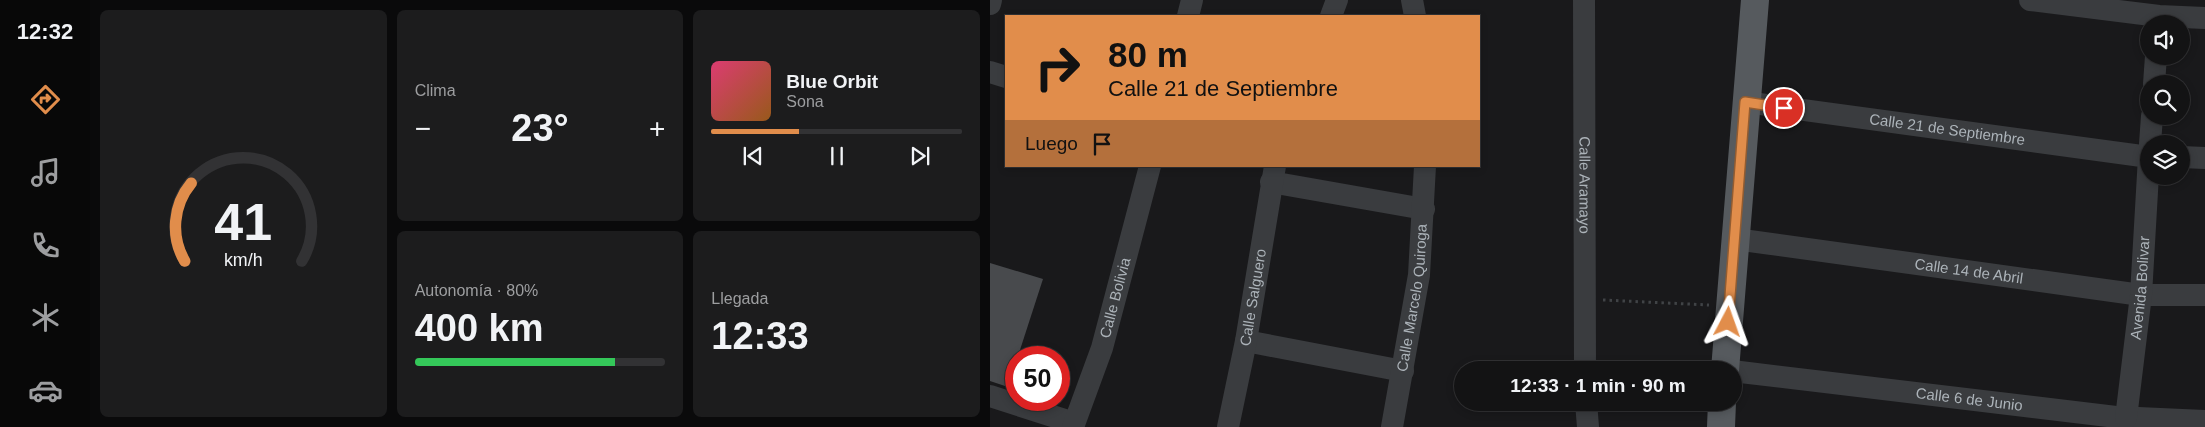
<!DOCTYPE html>
<html lang="es">
<head>
<meta charset="utf-8">
<style>
	body { margin:0; font-family:Helvetica,sans-serif; background:#1c1c1d; color:#f1f3f6; height:100vh; display:flex; flex-direction:column; font-size:19px; white-space:nowrap }
	* { box-sizing:border-box; margin:0 }
	p { font-size:16px; color:#9d9ea0 }
	.icon { flex:none; width:28px; height:28px; fill:none; stroke:currentColor; stroke-width:2; stroke-linecap:round; stroke-linejoin:round }
	.map { position:relative; flex:1; overflow:hidden }
	.details { display:flex; flex-direction:column; gap:10px; padding:10px; background:#0a0a0b; width:900px }
	.details>* { flex:none }
	.banner { position:absolute; left:15px; top:15px; width:475px; height:152px; border-radius:0px; box-shadow:0 2px 8px #0003,0 0 0 1px #323234; background:#e18d4b; color:#111; overflow:hidden }
	.controls { position:absolute; left:1150px; top:15px; display:grid; gap:10px }
	.controls a { display:grid; place-items:center; width:50px; height:50px; border-radius:50%; background:#131314; box-shadow:0 2px 8px #0003,0 0 0 1px #323234; font-size:25px }
	.speed { position:absolute; left:15px; top:346px; display:flex; gap:10px; font-size:25px; font-weight:700; text-align:center }
	.speed>* { display:grid; place-content:center; width:65px; height:65px; border-radius:50%; background:#131314; box-shadow:0 2px 8px #0003,0 0 0 1px #323234; line-height:1 }
	.speed .limit { border:8px solid #d22; background:#fff; color:#111 }
	.pin { position:absolute; display:grid; place-items:center; width:42px; height:42px; color:#fff; margin:-21px; border:2px solid #fff; border-radius:50%; box-shadow:0 1px 5px #0007 }
	.me { position:absolute; width:55px; margin:-28px; rotate:4deg; stroke-linejoin:round; filter:drop-shadow(0 0 4px #0008) }
	.turn { display:flex; align-items:center; gap:18px; height:105px; padding:0 20px; font-size:22px }
	.turn .icon { width:65px; height:65px; stroke-width:2.5 }
	.turn b { display:block; font-size:35px; line-height:42px }
	.then { display:flex; align-items:center; height:48px; padding:0 20px; background:#0003; gap:10px; font-size:19px }
	.big { font-size:38px; font-weight:800; line-height:1.1 }
	.details .widget { flex:1; display:flex; flex-direction:column; justify-content:center; gap:8px; min-width:0; padding:0 18px; border-radius:8px; background:#1c1c1d }
	.details .dial { align-items:center; gap:0 }
	.dial svg { height:130px; overflow:visible; fill:none; stroke:#323234; stroke-width:7; stroke-linecap:round; text-anchor:middle }
	.dial text { fill:#f1f3f6; stroke:none }
	.song { display:flex; align-items:center; gap:15px }
	.cover { width:60px; height:60px; border-radius:8px; background:linear-gradient(135deg,hsl(340 70% 55%),hsl(30 70% 35%)) }
	.played { height:5px; border-radius:2px; background:linear-gradient(90deg,#e18d4b 35%,#323234 35%) }
	.keys { display:flex; justify-content:space-around; direction:ltr }
	.heat { display:flex; justify-content:space-between; align-items:center; font-size:28px; direction:ltr }
	.charge { height:8px; border-radius:4px; background:linear-gradient(90deg,#34c759 80%,#323234 0) }
	.details .tiles { flex:1; display:grid; gap:10px; grid-template-columns:repeat(3,1fr) }
	.widget:first-child { grid-row:span 2 }
	.trip { position:absolute; left:464px; top:361px; width:288px; height:50px; border-radius:25px; background:#131314; box-shadow:0 2px 8px #0003,0 0 0 1px #323234; font-weight:800; line-height:50px; text-align:center }
	main { display:flex; flex:1; min-height:0 }
	.tabs { display:flex; flex-direction:column; width:90px; justify-content:space-around; align-items:center; background:#080808; color:#9d9ea0 }
	.tabs .icon { width:35px; height:35px }
	.tabs .current { color:#e18d4b }
	.tabs b { font-size:22px; color:#f1f3f6 }
	.map>svg:first-child { display:block }
	.building { fill:#484a4d }
	.lines { fill:none; stroke-linecap:round; stroke-linejoin:round }
	.path { stroke:#404346; stroke-width:3; stroke-dasharray:2.5 4; stroke-linecap:butt }
	.minor { stroke:#3a3c3f; stroke-width:22 }
	.major { stroke:#565a5e; stroke-width:28 }
	.route-casing { stroke:#925c31; stroke-width:12 }
	.route { stroke:#e18d4b; stroke-width:9 }
	.labels { text-anchor:middle; stroke-width:5; stroke-linejoin:round; paint-order:stroke }
	.street-label { font-size:15px; fill:#acb3b9; stroke:#141416 }
</style>
</head>
<body>
<main>
<nav class="tabs">
<b>12:32</b>
<svg class="icon current" aria-label="directions" viewBox="0 0 24 24"><path d="M12 3l9 9-9 9-9-9zM9 14v-3h6M13 9l2 2-2 2"/></svg>
<svg class="icon" aria-label="music" viewBox="0 0 24 24"><path d="M9 18V5l10-2v13"/><circle cx="6" cy="18" r="3"/><circle cx="16" cy="16" r="3"/></svg>
<svg class="icon" aria-label="phone" viewBox="0 0 24 24"><path d="M5 4h4l2 5-3 2q2 4 5 5l2-3 5 2v4C11 20 4 13 5 4z"/></svg>
<svg class="icon" aria-label="climate" viewBox="0 0 24 24"><path d="M12 3v18M4 7l16 10M4 17L20 7"/></svg>
<svg class="icon" aria-label="car" viewBox="0 0 24 24"><path d="M5 17H2v-5l4-1 3-4h7l3 4 3 1v5h-3M9 17h6M6 11h13"/><circle cx="7" cy="17" r="2"/><circle cx="17" cy="17" r="2"/></svg>
</nav>
<section class="details">
<div class="tiles">
<div class="widget dial"><svg viewBox="0 0 100 80">
<path d="M14 69A42 42 0 1 1 86 69"/>
<path d="M14 69A42 42 0 0 1 18 21" stroke="#e18d4b"/>
<text x="50" y="56" font-size="32" font-weight="700">41</text>
<text x="50" y="72" font-size="11">km/h</text>
</svg></div>
<div class="widget"><p>Clima</p>
<div class="heat"><a>−</a><b class="big">23°</b><a>+</a></div>
</div>
<div class="widget">
<div class="song"><i class="cover"></i><div><b>Blue Orbit</b><p>Sona</p></div></div>
<div class="played"></div>
<div class="keys"><svg class="icon" aria-label="previous" viewBox="0 0 24 24"><path d="M18 5L8 12l10 7zM5 5v14"/></svg><svg class="icon" aria-label="pause" viewBox="0 0 24 24"><path d="M8 5v14M16 5v14"/></svg><svg class="icon" aria-label="next" viewBox="0 0 24 24"><path d="M6 5l10 7-10 7zM19 5v14"/></svg></div>
</div>
<div class="widget"><p>Autonomía · 80%</p><b class="big">400 km</b><div class="charge"></div></div>
<div class="widget"><p>Llegada</p><b class="big">12:33</b></div>
</div>
</section>
<div class="map">
<svg width="1215" height="427" viewBox="0 0 1215 427">
	<rect width="100%" height="100%" fill="#19191b"/>
	<path class="building" d="M0,263L53,279L18,387L0,381Z"/>
	<g class="lines">
		<path class="path" d="M613,300L719,305"/>
		<g class="minor">
			<path d="M422,0L425,16"/>
			<path id="s1" d="M594,0L595,370"/>
			<path d="M1040,0L1169,16L1215,18"/>
			<path d="M0,4L1,0"/>
			<path d="M198,16L202,0"/>
			<path d="M341,16L347,0"/>
			<path d="M0,72L16,77"/>
			<path d="M1164,84L1166,56"/>
			<path id="s2" d="M755,102L1159,157"/>
			<path d="M1160,144L1162,116"/>
			<path d="M1191,157L1215,158"/>
			<path d="M281,182L434,209"/>
			<path id="s3" d="M745,239L1151,295H1215"/>
			<path d="M256,341L413,371"/>
			<path id="s4" d="M742,371L1126,417L1215,421"/>
			<path d="M0,396L84,423"/>
			<path d="M596,402L598,427"/>
			<path id="s5" d="M1136,418L1151,295L1159,157"/>
			<path id="s6" d="M83,427L112,348L160,166"/>
			<path id="s7" d="M238,427L256,341L285,166"/>
			<path id="s8" d="M402,427L429,275L435,166"/>
		</g>
		<path class="major" d="M735,370L765,0
			M731,427L732,402"/>
	</g>
	<g class="lines">
		<g class="route-casing">
			<path id="route" d="M738,322L755,102L794,108"/>
		</g>
		<use href="#route" class="route"/>
	</g>
	<g class="labels">
		<g class="street-label">
			<text dy="5" stroke="none"><textPath href="#s2" startOffset="204">Calle 21 de Septiembre</textPath></text>
			<text dy="5" stroke="none"><textPath href="#s1" startOffset="185">Calle Aramayo</textPath></text>
			<text dy="5" stroke="none"><textPath href="#s3" startOffset="236">Calle 14 de Abril</textPath></text>
			<text dy="5" stroke="none"><textPath href="#s5" startOffset="131">Avenida Bolivar</textPath></text>
			<text dy="5" stroke="none"><textPath href="#s7" startOffset="132">Calle Salguero</textPath></text>
			<text dy="5" stroke="none"><textPath href="#s8" startOffset="131">Calle Marcelo Quiroga</textPath></text>
			<text dy="5" stroke="none"><textPath href="#s6" startOffset="136">Calle Bolivia</textPath></text>
			<text dy="5" stroke="none"><textPath href="#s4" startOffset="239">Calle 6 de Junio</textPath></text>
		</g>
	</g>
</svg>
<div class="controls">
<a><svg class="icon" aria-label="sound" viewBox="0 0 24 24"><path d="M4 9h4l5-4v14l-5-4H4zM17 9q2 3 0 6"/></svg></a>
<a><svg class="icon" aria-label="search" viewBox="0 0 24 24"><circle cx="10" cy="10" r="6"/><path d="M15 15l6 6"/></svg></a>
<a><svg class="icon" aria-label="layers" viewBox="0 0 24 24"><path d="M12 4l9 5-9 5-9-5zM3 14l9 5 9-5"/></svg></a>
</div>
<div class="speed"><div class="limit">50</div></div>
<div class="pin" style="left:794px;top:108px;background:#d93025"><svg class="icon" aria-label="arrive" viewBox="0 0 24 24"><path d="M6 21V4h12l-3 4 3 4H6"/></svg></div>
<svg class="me" style="left:738px;top:322px" viewBox="-20 -20 40 40"><path d="M0-17L14 15 0 8-14 15z" fill="#e18d4b" stroke="#fff" stroke-width="4"/></svg>
<div class="trip">12:33 · 1 min · 90 m</div>
<div class="banner">
<div class="turn"><svg class="icon" aria-label="right" viewBox="0 0 24 24"><path d="M7 20v-9h11M14 6l5 5-5 5"/></svg><div><b>80 m</b>Calle 21 de Septiembre</div></div>
<div class="then">Luego<svg class="icon" aria-label="arrive" viewBox="0 0 24 24"><path d="M6 21V4h12l-3 4 3 4H6"/></svg></div>
</div>
</div>
</main>
</body>
</html>
